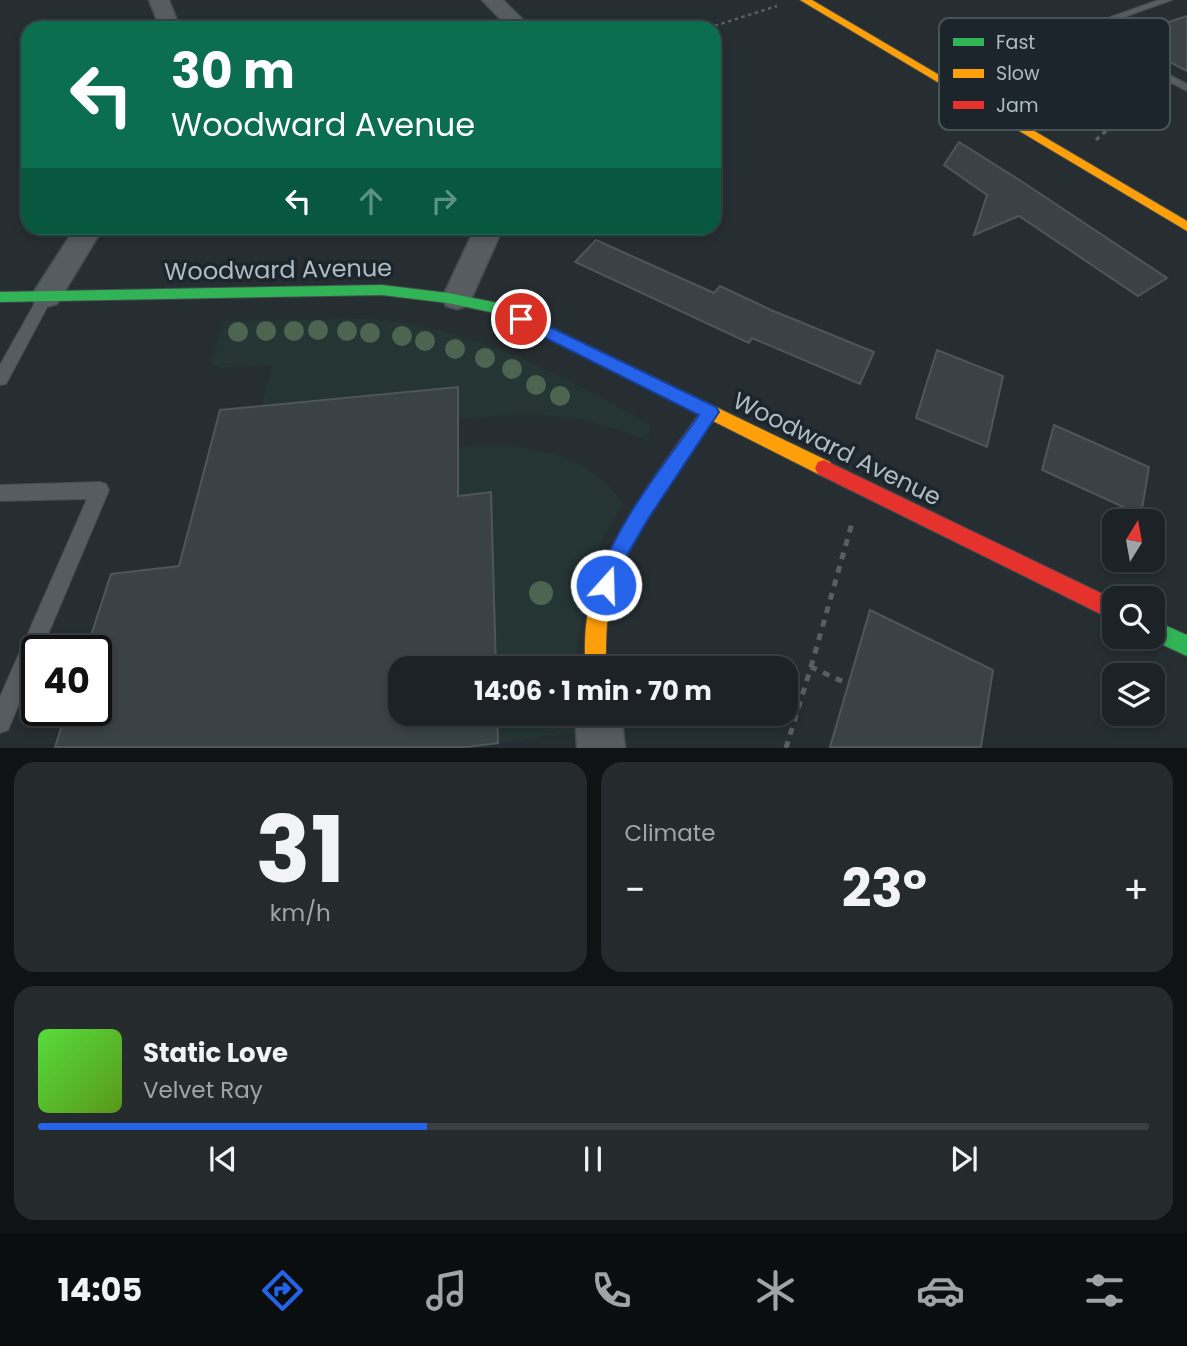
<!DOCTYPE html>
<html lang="en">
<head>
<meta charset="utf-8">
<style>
	body { margin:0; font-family:Poppins,sans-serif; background:#252a2d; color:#f1f3f6; height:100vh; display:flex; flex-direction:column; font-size:26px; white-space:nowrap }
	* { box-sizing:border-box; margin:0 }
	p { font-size:23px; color:#a0a4a7 }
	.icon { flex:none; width:38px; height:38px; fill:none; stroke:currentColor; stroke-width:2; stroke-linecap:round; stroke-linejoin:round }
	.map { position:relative; height:748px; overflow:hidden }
	.panel { display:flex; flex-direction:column; gap:14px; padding:14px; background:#0f1314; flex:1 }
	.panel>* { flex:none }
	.top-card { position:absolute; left:21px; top:21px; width:700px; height:214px; border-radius:21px; box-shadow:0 4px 10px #0003,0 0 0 2px #3a3f42; background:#0b6e4f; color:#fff; overflow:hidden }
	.needle { width:46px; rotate:11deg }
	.controls { position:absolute; left:1102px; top:509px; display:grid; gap:14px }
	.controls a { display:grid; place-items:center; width:63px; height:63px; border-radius:14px; background:#1c2225; box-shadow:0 4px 10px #0003,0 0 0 2px #3a3f42; font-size:35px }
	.speed { position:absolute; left:21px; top:635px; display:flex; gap:14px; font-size:35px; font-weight:700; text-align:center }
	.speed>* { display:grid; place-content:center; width:91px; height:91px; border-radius:50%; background:#1c2225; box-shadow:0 4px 10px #0003,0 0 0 2px #3a3f42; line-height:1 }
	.speed .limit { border:4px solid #111; border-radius:10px; background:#fff; color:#111 }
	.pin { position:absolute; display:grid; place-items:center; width:60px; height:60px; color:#fff; margin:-30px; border:4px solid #fff; border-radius:50%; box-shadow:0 2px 7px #0007 }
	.me { position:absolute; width:77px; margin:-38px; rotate:20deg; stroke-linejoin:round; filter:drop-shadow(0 0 5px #0008) }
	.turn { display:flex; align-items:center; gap:24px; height:147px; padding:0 35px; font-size:32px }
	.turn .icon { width:91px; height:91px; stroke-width:2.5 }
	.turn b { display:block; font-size:49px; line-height:60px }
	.lanes { display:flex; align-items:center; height:66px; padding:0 35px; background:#0003; justify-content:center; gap:35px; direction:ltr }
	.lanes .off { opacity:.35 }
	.big { font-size:52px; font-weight:700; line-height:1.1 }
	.panel .tile { flex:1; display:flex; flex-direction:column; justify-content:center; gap:10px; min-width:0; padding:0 24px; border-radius:21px; background:#252a2d }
	.panel .dial { align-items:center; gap:0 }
	.dial b { font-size:91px; line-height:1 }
	.song { display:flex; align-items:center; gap:21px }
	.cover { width:84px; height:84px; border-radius:10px; background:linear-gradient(135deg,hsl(110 70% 55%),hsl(90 70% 35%)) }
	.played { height:7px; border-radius:4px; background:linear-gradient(90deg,#2563eb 35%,#3a3f42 35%) }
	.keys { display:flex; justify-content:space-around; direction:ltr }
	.heat { display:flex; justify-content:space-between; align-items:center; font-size:38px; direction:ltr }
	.panel .tiles { flex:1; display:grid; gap:14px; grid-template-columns:1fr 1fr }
	.tile:last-child { grid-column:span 2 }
	.trip { position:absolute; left:388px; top:656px; width:410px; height:70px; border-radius:21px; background:#1c2225; box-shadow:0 4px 10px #0003,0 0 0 2px #3a3f42; font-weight:700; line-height:70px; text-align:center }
	.dock { display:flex; height:112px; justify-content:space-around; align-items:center; background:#0b0e0f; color:#a0a4a7 }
	.dock .icon { width:49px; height:49px }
	.dock .selected { color:#2563eb }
	.dock b { font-size:32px; color:#f1f3f6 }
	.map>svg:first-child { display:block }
	.green { fill:#243534 }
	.building { fill:#3b4246; stroke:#4e5659; stroke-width:2 }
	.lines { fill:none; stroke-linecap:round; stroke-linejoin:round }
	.lane-casing { stroke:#444b4e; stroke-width:2 }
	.street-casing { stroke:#444b4e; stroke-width:3 }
	.fast-casing { stroke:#444b4e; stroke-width:2 }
	.slow-casing { stroke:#444b4e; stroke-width:2 }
	.jam-casing { stroke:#444b4e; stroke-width:2 }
	.path-far2 { stroke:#585f61; stroke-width:2.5; stroke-dasharray:3.5 3.5; stroke-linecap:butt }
	.path-far1 { stroke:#585f61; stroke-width:3.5; stroke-dasharray:4.5 4.5; stroke-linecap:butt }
	.path { stroke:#585f61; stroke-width:5; stroke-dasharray:7 7; stroke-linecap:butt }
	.lane { fill:#565c60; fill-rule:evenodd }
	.street { fill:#565c60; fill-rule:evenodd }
	.fast { fill:#30b455; fill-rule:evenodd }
	.slow { fill:#ff9f0a; fill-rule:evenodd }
	.jam { fill:#e5322d; fill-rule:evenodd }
	.tree { fill:#4c6450 }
	.route { fill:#2563eb; stroke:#184099; stroke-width:2 }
	.labels { text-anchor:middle; stroke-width:7; stroke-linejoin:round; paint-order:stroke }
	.street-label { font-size:24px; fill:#b0bcc3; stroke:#1b252b }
	.key { fill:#1b252b; stroke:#485259; stroke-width:2 }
	.key-label { font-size:19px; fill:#b0bcc3 }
</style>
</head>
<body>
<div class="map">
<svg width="1187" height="748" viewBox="0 0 1187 748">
	<rect width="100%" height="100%" fill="#262e31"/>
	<path class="green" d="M369,319C477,328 553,372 646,422L650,428L648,441C579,412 531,411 458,419V387L262,406L272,365L220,368L211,363L225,321Z
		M494,446C549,448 590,457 623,504L601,542L590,566L574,668H496L491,492L396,502L458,486V448Z
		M497,714H575L576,732L498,743Z"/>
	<path class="building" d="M1187,16V71L1122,37Z
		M959,142L1021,181L1167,278L1138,296L1019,216L974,235L987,195L944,165Z
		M596,240L714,293L720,286L771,310L874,352L860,384L752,338L749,343L575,262Z
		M937,350L1003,376L987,447L916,418Z
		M458,387V496L491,492L496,668H401V714H497L498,743L467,747H55L67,710H96V651H86L111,574L179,566L220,410Z
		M1054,425L1149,467L1141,515L1042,470Z
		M870,610L993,670L981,747H830Z"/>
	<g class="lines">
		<g class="lane-casing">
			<path id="lane" d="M1158,0H1172L1085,31L1187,84V91L1072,31Z
				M46,291L53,296L6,384L0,385V365L41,292Z
				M100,482L106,484L109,490L41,651H37V661L8,730L0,733V697L87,499L0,501V485Z"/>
		</g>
		<g class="street-casing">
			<path id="street" d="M149,0H169L180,28H160Z
				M482,0H503L531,28H509Z
				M75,228H103L57,304L46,307L35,304L31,296Z
				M475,228H503L468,306L457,309L446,306L442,298Z
				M575,714H621L625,748H577Z"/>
		</g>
		<g class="fast-casing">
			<path id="fast" d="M382,285L448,293L498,303L561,332L564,336L561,340H551L495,313L448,303L382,295L0,302V292Z
				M1153,620L1187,635V656L1146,637H1153Z"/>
		</g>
		<g class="slow-casing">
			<path id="slow" d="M800,0H812L1187,221V231Z
				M556,330L830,462L833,468L830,474L824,476L818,474L713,421C673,480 625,538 609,609C605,629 607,649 605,668H585C585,649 584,628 589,609C607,535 656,475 699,414L551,340L548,336Z"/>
		</g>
		<g class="jam-casing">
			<path id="jam" d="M824,460L1115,600V621L818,474L815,468L818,462Z"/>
		</g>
		<path class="path-far2" d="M708,28L777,6
			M1106,131L1138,100L1151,95"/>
		<path class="path-far1" d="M1096,140L1108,129"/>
		<path class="path" d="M811,667L852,523
			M786,748L811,667L848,684"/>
		<use href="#lane" class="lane"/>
		<use href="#street" class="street"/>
		<use href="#fast" class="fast"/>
		<use href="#slow" class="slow"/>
		<use href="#jam" class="jam"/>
	</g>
	<g class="tree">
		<circle cx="318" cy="330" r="10"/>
		<circle cx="266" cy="331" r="10"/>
		<circle cx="294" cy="331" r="10"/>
		<circle cx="347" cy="331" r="10"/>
		<circle cx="238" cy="332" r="10"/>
		<circle cx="370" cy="333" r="10"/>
		<circle cx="402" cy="336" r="10"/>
		<circle cx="425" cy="341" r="10"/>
		<circle cx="455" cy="349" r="10"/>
		<circle cx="485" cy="358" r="10"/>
		<circle cx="512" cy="369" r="10"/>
		<circle cx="536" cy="385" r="10"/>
		<circle cx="560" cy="396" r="10"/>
		<circle cx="541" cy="593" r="12"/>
	</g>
	<path class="route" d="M521,313L716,407L719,412L648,519L623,562L613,592L606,595L599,592L596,585C617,521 662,468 699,415L516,323L514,319Z"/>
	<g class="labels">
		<g class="street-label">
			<text transform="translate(278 270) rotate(-1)" y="8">Woodward Avenue</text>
			<text transform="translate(837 449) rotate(26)" y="8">Woodward Avenue</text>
		</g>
	</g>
	<rect x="939" y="18" width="231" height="112" rx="10" class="key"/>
	<rect x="953" y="38" width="31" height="8" fill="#30b455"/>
	<rect x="953" y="69" width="31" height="9" fill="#ff9f0a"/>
	<rect x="953" y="101" width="31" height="8" fill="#e5322d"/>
	<g class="key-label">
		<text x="996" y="49">Fast</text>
		<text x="996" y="80">Slow</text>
		<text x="996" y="112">Jam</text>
	</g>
</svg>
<div class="controls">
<a><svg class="needle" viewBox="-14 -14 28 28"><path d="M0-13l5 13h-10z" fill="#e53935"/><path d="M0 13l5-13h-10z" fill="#a0a4a7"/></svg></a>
<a><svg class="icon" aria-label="search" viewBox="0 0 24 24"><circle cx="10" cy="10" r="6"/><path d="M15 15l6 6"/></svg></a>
<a><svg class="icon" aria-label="layers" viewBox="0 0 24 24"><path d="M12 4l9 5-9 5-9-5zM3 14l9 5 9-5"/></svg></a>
</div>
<div class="speed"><div class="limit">40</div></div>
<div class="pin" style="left:521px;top:319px;background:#d93025"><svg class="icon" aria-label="arrive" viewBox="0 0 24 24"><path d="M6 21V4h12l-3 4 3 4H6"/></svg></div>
<svg class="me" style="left:606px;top:585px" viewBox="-20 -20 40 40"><circle r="17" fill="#2563eb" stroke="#fff" stroke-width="3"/><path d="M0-11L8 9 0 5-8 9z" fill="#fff"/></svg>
<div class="trip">14:06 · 1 min · 70 m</div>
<div class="top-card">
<div class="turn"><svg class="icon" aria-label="left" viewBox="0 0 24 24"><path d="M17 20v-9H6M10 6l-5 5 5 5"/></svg><div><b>30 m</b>Woodward Avenue</div></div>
<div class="lanes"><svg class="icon" aria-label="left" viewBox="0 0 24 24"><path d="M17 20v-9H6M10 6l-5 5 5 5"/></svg><svg class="icon off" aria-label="ahead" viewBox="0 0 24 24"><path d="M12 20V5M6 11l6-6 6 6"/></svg><svg class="icon off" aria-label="right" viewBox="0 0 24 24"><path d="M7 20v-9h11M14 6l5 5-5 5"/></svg></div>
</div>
</div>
<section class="panel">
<div class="tiles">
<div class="tile dial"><b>31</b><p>km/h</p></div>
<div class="tile"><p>Climate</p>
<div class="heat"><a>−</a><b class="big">23°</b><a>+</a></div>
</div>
<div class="tile">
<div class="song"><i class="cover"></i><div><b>Static Love</b><p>Velvet Ray</p></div></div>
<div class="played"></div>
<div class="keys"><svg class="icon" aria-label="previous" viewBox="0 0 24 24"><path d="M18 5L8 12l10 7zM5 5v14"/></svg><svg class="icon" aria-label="pause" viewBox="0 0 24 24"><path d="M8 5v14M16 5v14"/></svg><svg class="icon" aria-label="next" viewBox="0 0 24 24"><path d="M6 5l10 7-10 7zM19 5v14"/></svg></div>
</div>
</div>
</section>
<nav class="dock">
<b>14:05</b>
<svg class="icon selected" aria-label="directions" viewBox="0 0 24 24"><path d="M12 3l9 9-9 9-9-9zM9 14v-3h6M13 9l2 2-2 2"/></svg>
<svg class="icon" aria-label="music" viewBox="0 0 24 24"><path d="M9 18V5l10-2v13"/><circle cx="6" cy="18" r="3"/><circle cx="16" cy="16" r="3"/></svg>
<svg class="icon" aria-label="phone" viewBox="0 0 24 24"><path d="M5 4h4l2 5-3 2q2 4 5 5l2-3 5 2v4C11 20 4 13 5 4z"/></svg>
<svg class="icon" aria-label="climate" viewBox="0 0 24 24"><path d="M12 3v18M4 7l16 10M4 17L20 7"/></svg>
<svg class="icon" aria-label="car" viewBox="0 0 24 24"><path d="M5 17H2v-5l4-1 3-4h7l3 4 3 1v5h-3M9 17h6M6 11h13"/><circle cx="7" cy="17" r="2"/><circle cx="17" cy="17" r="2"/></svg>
<svg class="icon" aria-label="filters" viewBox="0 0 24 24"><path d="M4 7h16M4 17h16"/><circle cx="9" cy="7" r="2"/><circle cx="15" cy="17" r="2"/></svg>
</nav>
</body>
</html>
